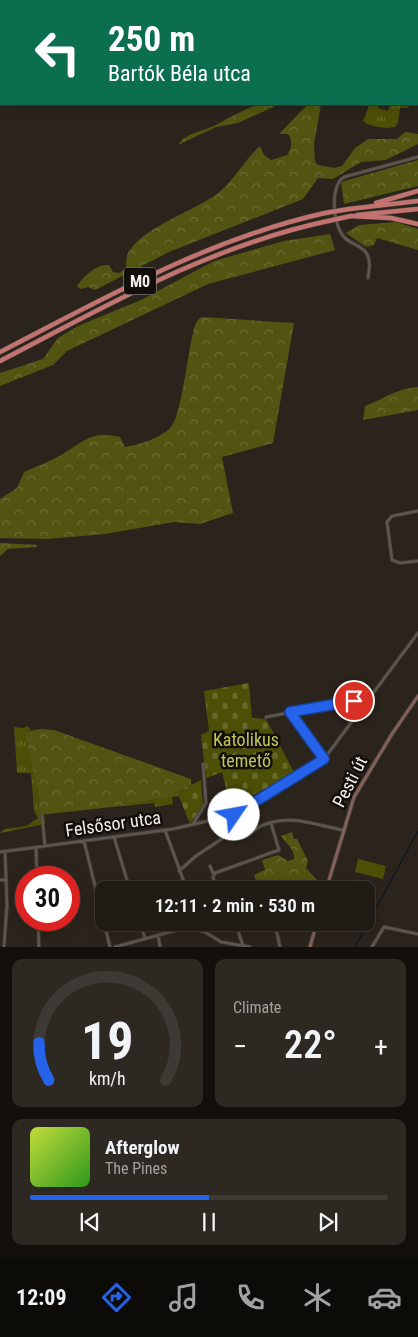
<!DOCTYPE html>
<html lang="en">
<head>
<meta charset="utf-8">
<style>
	body { margin:0; font-family:"Roboto Condensed",sans-serif; background:#2d2822; color:#f1f3f6; height:100vh; display:flex; flex-direction:column; font-size:19px; white-space:nowrap }
	* { box-sizing:border-box; margin:0 }
	p { font-size:16px; color:#a2a1a0 }
	.icon { flex:none; width:28px; height:28px; fill:none; stroke:currentColor; stroke-width:2; stroke-linecap:round; stroke-linejoin:round }
	.map { position:relative; height:947px; overflow:hidden }
	.panel { display:flex; flex-direction:column; gap:12px; padding:12px; background:#120f0c; flex:1 }
	.panel>* { flex:none }
	.guide { position:absolute; left:0px; top:0px; width:419px; height:105px; box-shadow:0 2px 12px #0003,0 0 0 1px #3d3934; background:#0b6e4f; color:#fff; overflow:hidden }
	.speed { position:absolute; left:15px; top:866px; display:flex; gap:10px; font-size:25px; font-weight:700; text-align:center }
	.speed>* { display:grid; place-content:center; width:65px; height:65px; border-radius:50%; background:#201b15; box-shadow:0 2px 12px #0003,0 0 0 1px #3d3934; line-height:1 }
	.speed .limit { border:8px solid #d22; background:#fff; color:#111 }
	.pin { position:absolute; display:grid; place-items:center; width:42px; height:42px; color:#fff; margin:-21px; border:2px solid #fff; border-radius:50%; box-shadow:0 1px 5px #0007 }
	.me { position:absolute; width:55px; margin:-28px; rotate:57deg; stroke-linejoin:round; filter:drop-shadow(0 0 4px #0008) }
	.turn { display:flex; align-items:center; gap:18px; height:105px; padding:0 25px; font-size:22px }
	.turn .icon { width:65px; height:65px; stroke-width:2.5 }
	.turn b { display:block; font-size:35px; line-height:42px }
	.big { font-size:38px; font-weight:600; line-height:1.1 }
	.panel .card { flex:1; display:flex; flex-direction:column; justify-content:center; gap:8px; min-width:0; padding:0 18px; border-radius:10px; background:#2d2822 }
	.panel .dial { align-items:center; gap:0 }
	.dial svg { height:130px; overflow:visible; fill:none; stroke:#3d3934; stroke-width:7; stroke-linecap:round; text-anchor:middle }
	.dial text { fill:#f1f3f6; stroke:none }
	.song { display:flex; align-items:center; gap:15px }
	.cover { width:60px; height:60px; border-radius:8px; background:linear-gradient(135deg,hsl(70 70% 55%),hsl(110 70% 35%)) }
	.played { height:5px; border-radius:2px; background:linear-gradient(90deg,#2563eb 50%,#3d3934 50%) }
	.keys { display:flex; justify-content:space-around; direction:ltr }
	.heat { display:flex; justify-content:space-between; align-items:center; font-size:28px; direction:ltr }
	.panel .tiles { flex:1; display:grid; gap:12px; grid-template-columns:1fr 1fr }
	.card:last-child { grid-column:span 2 }
	.trip { position:absolute; left:95px; top:881px; width:280px; height:50px; border-radius:10px; background:#201b15; box-shadow:0 2px 12px #0003,0 0 0 1px #3d3934; font-weight:600; line-height:50px; text-align:center }
	.menu { display:flex; height:80px; justify-content:space-around; align-items:center; background:#0d0b08; color:#a2a1a0 }
	.menu .icon { width:35px; height:35px }
	.menu .on { color:#2563eb }
	.menu b { font-size:22px; color:#f1f3f6 }
	.map>svg:first-child { display:block }
	.grass { fill:url(#grass-tufts) }
	.forest { fill:url(#forest-crowns) }
	.cemetery { fill:url(#cemetery-stones) }
	.pitch { fill:#4e4f06 }
	.lines { fill:none; stroke-linecap:round; stroke-linejoin:round }
	.stream { stroke:#031324; stroke-width:1 }
	.minor-casing { stroke:#443f39; stroke-width:4 }
	.secondary-casing { stroke:#443f39; stroke-width:4.5 }
	.trunk-casing { stroke:#443f39; stroke-width:5.5 }
	.minor { stroke:#5d564d; stroke-width:2.5 }
	.secondary { stroke:#83615a; stroke-width:3 }
	.trunk { stroke:#c27370; stroke-width:4.5 }
	.trunk-bridge-casing { stroke:#443f39; stroke-width:5.5; stroke-linecap:butt }
	.trunk-bridge { stroke:#c27370; stroke-width:4.5 }
	.route-casing { stroke:#184099; stroke-width:12 }
	.route { stroke:#2563eb; stroke-width:9 }
	.labels { text-anchor:middle; stroke-width:5; stroke-linejoin:round; paint-order:stroke }
	.shield { fill:#110e0b; stroke:#b0aca7; stroke-width:1 }
	.shield-label { font-size:16px; font-weight:bold; fill:#f4efea }
	.park-label { font-size:18px; fill:#c2c654; stroke:#110e0b }
	.street-label { font-size:18px; fill:#f4efea; stroke:#110e0b }
</style>
</head>
<body>
<div class="map">
<svg width="418" height="947" viewBox="0 0 418 947">
	<defs>
		<pattern id="grass-tufts" width="24" height="20" patternUnits="userSpaceOnUse" patternTransform="scale(1.25)"><rect width="24" height="20" fill="#4e4f06"/><path d="M3 7l-1-3M5 7V3M7 7l1-3M15 17l-1-3M17 17v-4M19 17l1-3" fill="none" stroke="#68692a"/></pattern>
		<pattern id="forest-crowns" width="20" height="18" patternUnits="userSpaceOnUse" patternTransform="scale(1.25)"><rect width="20" height="18" fill="#525411"/><path d="M2 6a3 3 0 1 1 6 0M12 15a3 3 0 1 1 6 0" fill="none" stroke="#6c6d34"/></pattern>
		<pattern id="cemetery-stones" width="16" height="16" patternUnits="userSpaceOnUse" patternTransform="scale(1.25)"><rect width="16" height="16" fill="#4e4f06"/><path d="M2 7V4a2 2 0 0 1 4 0v3zM10 15v-3a2 2 0 0 1 4 0v3z" fill="#68692a"/></pattern>
	</defs>
	<rect width="100%" height="100%" fill="#2b241c"/>
	<path class="grass" d="M370,104H379L378,108L388,111L390,104H412L407,108H400L398,123L395,127C386,129 369,127 363,121Z
		M27,726L31,730L24,732L38,793L39,815L44,814L45,824L0,833L5,829L26,826L38,818L34,811L31,773H17L14,727L24,728Z
		M172,797L173,804L155,807L154,803L103,808Z"/>
	<path class="forest" d="M259,104H280L238,123L216,127L178,145C185,133 204,131 216,125C230,117 243,110 259,104Z
		M308,104H321L314,144L315,162L318,165L334,168L342,166L355,148L368,139H397L405,132L418,134V144L386,160L361,162L333,179L318,178L303,199L169,252L95,290L88,287L80,289L77,286C84,276 96,264 109,265L113,272L119,273L126,268C127,261 125,256 130,250C145,227 193,211 217,194C235,180 243,161 260,146L264,155L271,160L287,155C292,148 293,141 288,134H279Z
		M418,160V186L344,204L341,182Z
		M396,222L418,229V250L377,238L374,245L366,247L346,233L359,225Z
		M330,234L335,250L208,284L67,351L53,365L0,386V373L43,359L58,338L78,326L141,300L214,261L284,241Z
		M202,317L294,323L273,443L222,457L233,513L200,524L174,522L105,534L47,539L0,538V499L17,488L24,472C37,466 51,461 63,454C86,440 91,431 120,437L125,447C139,445 161,438 171,427C181,417 188,352 193,333C195,326 195,321 202,317Z
		M418,387V410L363,420L365,406C386,398 395,389 418,387Z
		M0,543L38,545L36,547L8,549L0,556Z
		M40,729L54,730L191,779V785L177,792L179,796L103,808L39,815L38,793L24,732Z
		M292,832L294,839H297L308,861L306,868L321,884L320,890H247L258,886L254,875L265,870L262,860L278,855L288,861L294,859C296,851 286,843 281,836Z"/>
	<path class="cemetery" d="M249,683L252,718L266,719L295,774L243,800L246,806L232,811L222,772L206,778L201,735L209,731L204,691Z
		M201,780L203,805L190,824L177,792Z"/>
	<path class="pitch" d="M358,859L386,866L383,879L355,872Z"/>
	<g class="lines">
		<path class="stream" d="M355,947L418,831"/>
		<g class="minor-casing">
			<path id="minor" d="M368,278C369,270 371,262 367,254C363,246 351,244 345,238C333,227 329,186 344,177L418,157
				M418,511L392,516L387,522L392,560L400,563L418,561
				M290,713L324,759
				M266,717L369,698
				M42,816L45,846
				M193,824L206,803L203,764
				M165,830L187,890
				M114,837L130,890
				M84,841L110,947
				M36,847L37,878
				M0,852L173,829L234,815L324,759L418,633
				M210,866L213,873
				M179,871L196,856L226,836L231,834L244,837C250,835 255,829 261,826C288,813 315,825 343,830
				M0,880H5
				M217,890L213,877L215,873L279,850L271,823
				M38,920L39,947
				M140,922L145,938
				M235,922L243,946
				M275,924L280,947
				M188,927L198,922
				M158,935L160,947
				M4,947L7,905L5,851
				M115,947L188,927L205,932L221,942L250,947
				M372,947L384,927L418,934"/>
		</g>
		<g class="secondary-casing">
			<path id="secondary" d="M326,890L354,797L392,734L418,696
				M310,947L317,922"/>
		</g>
		<g class="trunk-casing">
			<path id="trunk" d="M376,203L418,191
				M349,209L418,201
				M357,215L418,209
				M351,216L391,218L418,224
				M0,352C105,298 208,239 325,213
				M0,361C106,306 210,246 328,221"/>
		</g>
		<use href="#minor" class="minor"/>
		<use href="#secondary" class="secondary"/>
		<use href="#trunk" class="trunk"/>
		<g class="trunk-bridge-casing">
			<path id="trunk-bridge" d="M325,213L349,209
				M328,221L351,216"/>
		</g>
		<use href="#trunk-bridge" class="trunk-bridge"/>
	</g>
	<g class="lines">
		<g class="route-casing">
			<path id="route" d="M234,815L324,759L290,712L354,701"/>
		</g>
		<use href="#route" class="route"/>
	</g>
	<g class="labels">
		<rect class="shield" x="124" y="267.5" width="32" height="27" rx="4"/>
		<g class="shield-label">
			<text x="140" y="287">M0</text>
		</g>
		<g class="park-label">
			<text x="246" y="746">Katolikus<tspan x="246" dy="21">temető</tspan></text>
		</g>
		<g class="street-label">
			<text transform="translate(350 782) rotate(-63)" y="6">Pesti út</text>
			<text transform="translate(113 824) rotate(-8)" y="6">Felsősor utca</text>
		</g>
	</g>
</svg>
<div class="speed"><div class="limit">30</div></div>
<div class="pin" style="left:354px;top:701px;background:#d93025"><svg class="icon" aria-label="arrive" viewBox="0 0 24 24"><path d="M6 21V4h12l-3 4 3 4H6"/></svg></div>
<svg class="me" style="left:234px;top:815px" viewBox="-20 -20 40 40"><circle r="19" fill="#fff"/><path d="M0-13L10 11 0 6-10 11z" fill="#2563eb"/></svg>
<div class="trip">12:11 · 2 min · 530 m</div>
<div class="guide">
<div class="turn"><svg class="icon" aria-label="left" viewBox="0 0 24 24"><path d="M17 20v-9H6M10 6l-5 5 5 5"/></svg><div><b>250 m</b>Bartók Béla utca</div></div>
</div>
</div>
<section class="panel">
<div class="tiles">
<div class="card dial"><svg viewBox="0 0 100 80">
<path d="M14 69A42 42 0 1 1 86 69"/>
<path d="M14 69A42 42 0 0 1 8 46" stroke="#2563eb"/>
<text x="50" y="56" font-size="32" font-weight="700">19</text>
<text x="50" y="72" font-size="11">km/h</text>
</svg></div>
<div class="card"><p>Climate</p>
<div class="heat"><a>−</a><b class="big">22°</b><a>+</a></div>
</div>
<div class="card">
<div class="song"><i class="cover"></i><div><b>Afterglow</b><p>The Pines</p></div></div>
<div class="played"></div>
<div class="keys"><svg class="icon" aria-label="previous" viewBox="0 0 24 24"><path d="M18 5L8 12l10 7zM5 5v14"/></svg><svg class="icon" aria-label="pause" viewBox="0 0 24 24"><path d="M8 5v14M16 5v14"/></svg><svg class="icon" aria-label="next" viewBox="0 0 24 24"><path d="M6 5l10 7-10 7zM19 5v14"/></svg></div>
</div>
</div>
</section>
<nav class="menu">
<b>12:09</b>
<svg class="icon on" aria-label="directions" viewBox="0 0 24 24"><path d="M12 3l9 9-9 9-9-9zM9 14v-3h6M13 9l2 2-2 2"/></svg>
<svg class="icon" aria-label="music" viewBox="0 0 24 24"><path d="M9 18V5l10-2v13"/><circle cx="6" cy="18" r="3"/><circle cx="16" cy="16" r="3"/></svg>
<svg class="icon" aria-label="phone" viewBox="0 0 24 24"><path d="M5 4h4l2 5-3 2q2 4 5 5l2-3 5 2v4C11 20 4 13 5 4z"/></svg>
<svg class="icon" aria-label="climate" viewBox="0 0 24 24"><path d="M12 3v18M4 7l16 10M4 17L20 7"/></svg>
<svg class="icon" aria-label="car" viewBox="0 0 24 24"><path d="M5 17H2v-5l4-1 3-4h7l3 4 3 1v5h-3M9 17h6M6 11h13"/><circle cx="7" cy="17" r="2"/><circle cx="17" cy="17" r="2"/></svg>
</nav>
</body>
</html>
